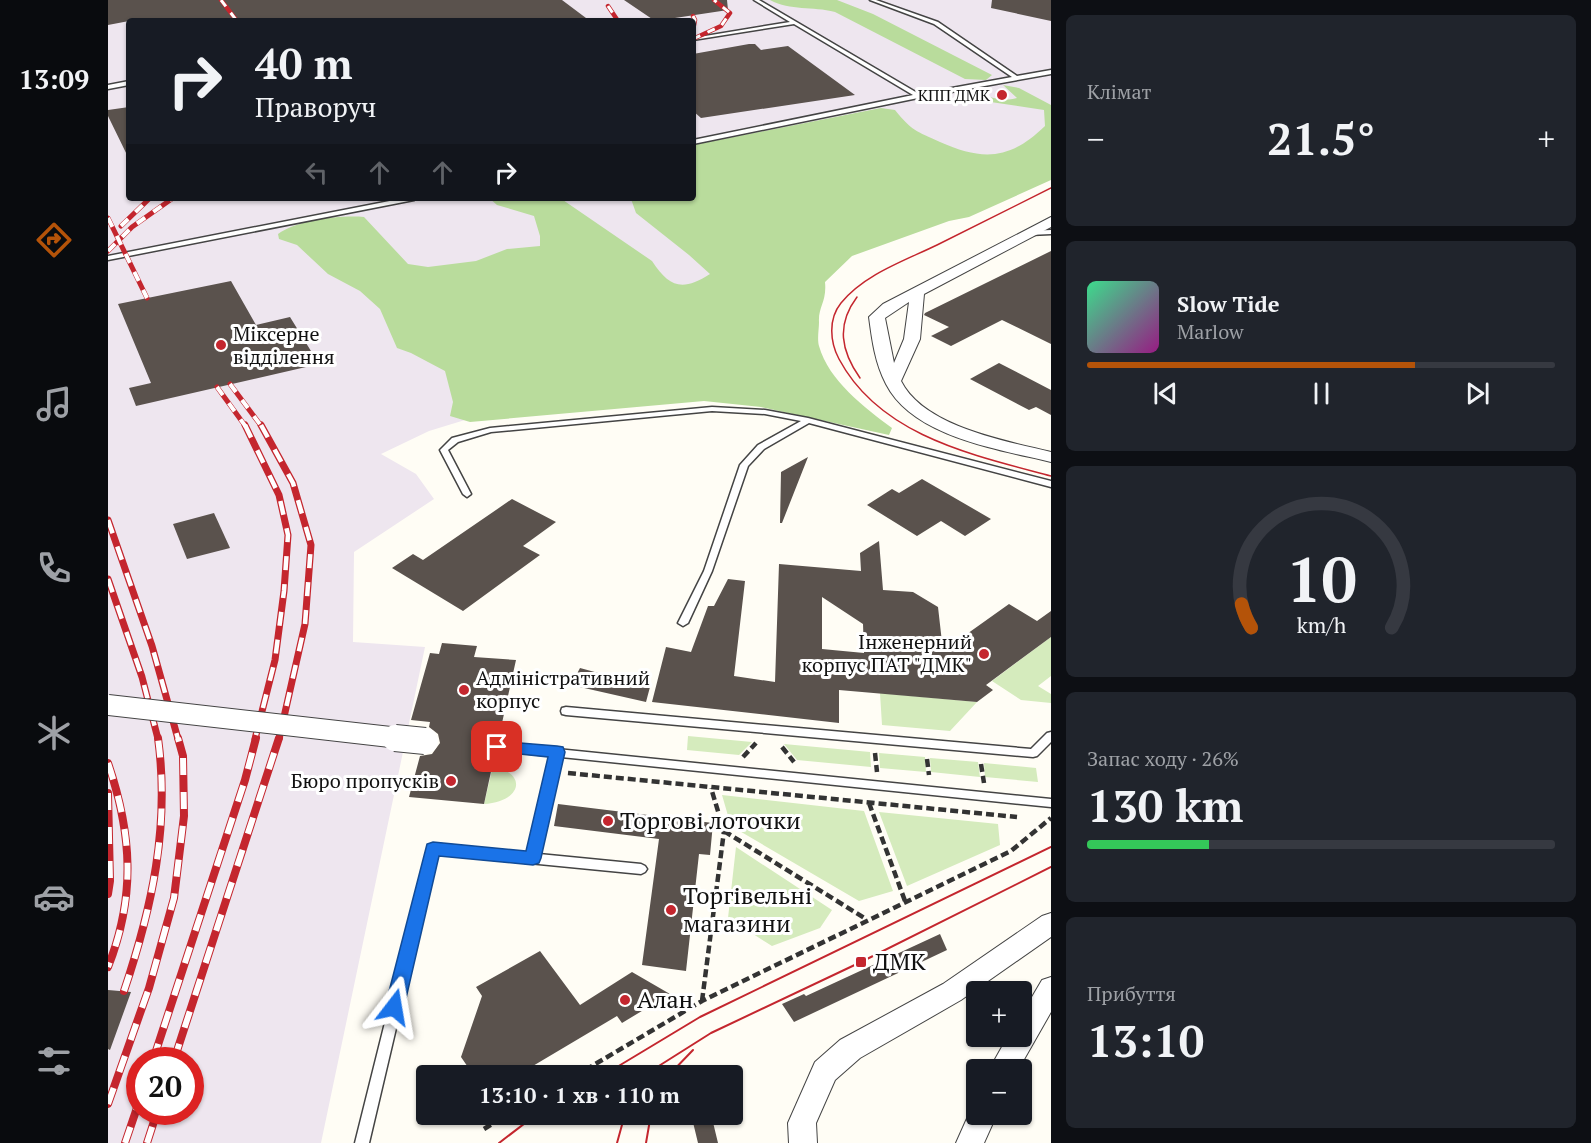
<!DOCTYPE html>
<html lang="uk">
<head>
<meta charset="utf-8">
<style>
	body { margin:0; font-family:"PT Serif",serif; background:#20242c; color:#f1f3f6; height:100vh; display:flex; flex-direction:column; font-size:22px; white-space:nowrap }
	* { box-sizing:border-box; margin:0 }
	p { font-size:20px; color:#9ea1a6 }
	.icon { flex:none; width:33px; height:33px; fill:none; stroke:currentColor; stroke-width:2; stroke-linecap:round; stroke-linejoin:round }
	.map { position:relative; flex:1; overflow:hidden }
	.sheet { display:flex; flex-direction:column; gap:15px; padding:15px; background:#0d0f14; width:540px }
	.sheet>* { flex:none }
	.top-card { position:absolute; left:18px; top:18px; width:570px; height:183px; border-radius:6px; box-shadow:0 2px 4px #0004; background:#171b24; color:#f1f3f6; overflow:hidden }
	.fabs { position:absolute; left:858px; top:981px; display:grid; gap:12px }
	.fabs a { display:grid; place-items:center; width:66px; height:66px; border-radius:6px; background:#171b24; box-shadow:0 2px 4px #0004; font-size:30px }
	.speed { position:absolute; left:18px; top:1047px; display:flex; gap:12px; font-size:30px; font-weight:700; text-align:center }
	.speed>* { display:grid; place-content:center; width:78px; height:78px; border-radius:50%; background:#171b24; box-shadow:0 2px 4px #0004; line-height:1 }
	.speed .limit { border:9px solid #d22; background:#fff; color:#111 }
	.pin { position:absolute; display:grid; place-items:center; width:51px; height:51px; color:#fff; margin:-26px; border-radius:12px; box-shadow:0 3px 9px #0006 }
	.me { position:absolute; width:66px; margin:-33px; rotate:14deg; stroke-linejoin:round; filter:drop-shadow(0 0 4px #0008) }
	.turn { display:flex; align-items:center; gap:21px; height:126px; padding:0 30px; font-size:27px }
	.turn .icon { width:78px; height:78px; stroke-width:2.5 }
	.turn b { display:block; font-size:42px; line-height:51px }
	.lanes { display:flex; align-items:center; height:57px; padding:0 30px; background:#0003; justify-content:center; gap:30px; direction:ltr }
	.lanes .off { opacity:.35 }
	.big { font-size:45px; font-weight:700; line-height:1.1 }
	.sheet .widget { flex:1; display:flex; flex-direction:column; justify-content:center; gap:9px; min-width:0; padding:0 21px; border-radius:9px; background:#20242c }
	.sheet .dial { align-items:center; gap:0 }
	.dial svg { height:156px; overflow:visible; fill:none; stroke:#363941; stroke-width:7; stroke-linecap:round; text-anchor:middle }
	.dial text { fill:#f1f3f6; stroke:none }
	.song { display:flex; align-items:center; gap:18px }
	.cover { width:72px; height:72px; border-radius:9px; background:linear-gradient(135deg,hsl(150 70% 55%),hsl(310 70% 35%)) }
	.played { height:6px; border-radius:3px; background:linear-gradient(90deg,#b45309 70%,#363941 70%) }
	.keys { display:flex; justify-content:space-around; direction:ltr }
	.heat { display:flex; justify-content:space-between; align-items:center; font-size:33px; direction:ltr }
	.charge { height:9px; border-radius:4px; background:linear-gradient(90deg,#34c759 26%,#363941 0) }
	.trip { position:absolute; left:308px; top:1065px; width:327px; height:60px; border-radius:6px; background:#171b24; box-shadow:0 2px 4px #0004; font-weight:700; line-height:60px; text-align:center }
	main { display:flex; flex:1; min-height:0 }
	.dock { display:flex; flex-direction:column; width:108px; justify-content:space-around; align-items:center; background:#090b0e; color:#9ea1a6 }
	.dock .icon { width:42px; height:42px }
	.dock .active { color:#b45309 }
	.dock b { font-size:27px; color:#f1f3f6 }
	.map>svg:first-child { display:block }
	.industrial { fill:#eee6ef; fill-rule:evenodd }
	.green { fill:#d5ebbd }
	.forest { fill:#b9dc9c }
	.building { fill:#5a524d; fill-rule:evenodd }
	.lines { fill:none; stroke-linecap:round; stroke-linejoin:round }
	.lane-casing { stroke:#444; stroke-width:3 }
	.street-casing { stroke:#444; stroke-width:2 }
	.path { stroke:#333; stroke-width:4.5; stroke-dasharray:8 4; stroke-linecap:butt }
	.lane { fill:#fff; fill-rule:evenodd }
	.street { fill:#fff; fill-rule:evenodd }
	.tram-far1 { stroke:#c4262e; stroke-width:1.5 }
	.tram { stroke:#c4262e; stroke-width:2 }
	.rail-far3-casing { stroke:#c4262e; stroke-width:4.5 }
	.rail-far2-casing { stroke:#c4262e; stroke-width:5 }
	.rail-far1-casing { stroke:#c4262e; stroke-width:7 }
	.rail-casing { stroke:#c4262e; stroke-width:8 }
	.rail-far3 { stroke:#fff; stroke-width:3; stroke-dasharray:8; stroke-linecap:butt }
	.rail-far2 { stroke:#fff; stroke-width:4; stroke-dasharray:10; stroke-linecap:butt }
	.rail-far1 { stroke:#fff; stroke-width:4.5; stroke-dasharray:14; stroke-linecap:butt }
	.rail { stroke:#fff; stroke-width:6; stroke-dasharray:17; stroke-linecap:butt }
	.street-bridge-far1-casing { stroke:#444; stroke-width:22; stroke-linecap:butt }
	.street-bridge-casing { stroke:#444; stroke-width:28; stroke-linecap:butt }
	.street-bridge-far1 { stroke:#fff; stroke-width:20 }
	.street-bridge { stroke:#fff; stroke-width:26 }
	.route { fill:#1a73e8; stroke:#114b97; stroke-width:1.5 }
	.poi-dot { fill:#c4262e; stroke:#fff; stroke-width:2 }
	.labels { text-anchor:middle; stroke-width:6; stroke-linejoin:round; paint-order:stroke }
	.far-poi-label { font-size:16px; fill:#111; stroke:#fff; text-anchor:end }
	.poi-label { font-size:20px; fill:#111; stroke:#fff; text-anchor:start }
	.near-poi-label { font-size:24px; fill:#111; stroke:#fff; text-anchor:start }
</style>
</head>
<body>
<main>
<nav class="dock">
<b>13:09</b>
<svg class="icon active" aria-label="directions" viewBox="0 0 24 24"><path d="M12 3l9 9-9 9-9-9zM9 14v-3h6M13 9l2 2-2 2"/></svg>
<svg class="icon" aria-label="music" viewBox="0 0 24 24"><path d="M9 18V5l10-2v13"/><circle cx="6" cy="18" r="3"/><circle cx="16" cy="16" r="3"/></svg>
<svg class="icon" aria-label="phone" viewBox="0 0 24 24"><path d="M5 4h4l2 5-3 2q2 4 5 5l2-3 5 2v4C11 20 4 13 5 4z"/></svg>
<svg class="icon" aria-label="climate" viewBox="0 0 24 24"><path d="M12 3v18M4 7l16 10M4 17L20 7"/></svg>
<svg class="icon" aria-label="car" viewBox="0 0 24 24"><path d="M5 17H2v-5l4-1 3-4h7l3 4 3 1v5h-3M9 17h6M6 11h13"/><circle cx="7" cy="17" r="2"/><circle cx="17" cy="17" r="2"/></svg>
<svg class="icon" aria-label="filters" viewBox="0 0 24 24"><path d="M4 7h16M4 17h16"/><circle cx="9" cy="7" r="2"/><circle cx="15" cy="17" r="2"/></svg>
</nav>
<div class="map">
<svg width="943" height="1143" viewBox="0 0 943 1143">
	<rect width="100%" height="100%" fill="#fffdf5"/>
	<path class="industrial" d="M0,0H943V149L370,416L321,431L273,454L308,474L326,499L246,552L245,642L317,647L213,1143H0ZM21,21H585V198H21ZM32,1060H82V1112H32Z"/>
	<path class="green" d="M943,637V676L930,686L943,694V703L913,700L884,681Z
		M772,693L869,702L842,731L774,725Z
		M580,736L644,742L631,755L579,750Z
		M676,744L762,752L763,767L689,760Z
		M771,753L817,757L818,772L772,768Z
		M822,758L870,762L872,777L823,772Z
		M876,763L928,768L930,782L877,777Z
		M385,766C423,775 410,803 376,804Z
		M614,795L756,811L785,891L751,901L623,826Z
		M771,812L890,824L892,845L799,886Z
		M628,847L724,910L712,928L664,946L620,918Z"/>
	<path class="forest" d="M662,0H729L765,14L884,75L878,80L857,79L727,12C704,6 683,11 662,0Z
		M895,85L911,88L943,105V180L861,217L841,221L744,256L717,282C719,302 710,307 711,322C711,329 709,339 711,346C721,381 756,407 784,428L781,435L653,407L596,401L362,422L342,416L345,402L337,371L303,353L289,348L272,309L252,291L220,274L189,245L171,239L170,234C190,220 232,215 256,217L300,264L320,267L368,261L399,249L432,246V236L426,216L389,205L381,198H452L544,261C561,287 574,292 602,274L581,255L528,213L523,199L585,198V145L773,108L787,110C804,131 808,131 832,142C875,161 902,160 937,126L936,110L869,100L859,96C878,91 887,104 909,98Z"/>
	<path class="building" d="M0,0H454L482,21H21L0,25Z
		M516,0H619L620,10L547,21Z
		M884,0H943V21L883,8Z
		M641,44H647L653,50L680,46L747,95L593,118L585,111V54Z
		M21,107V159L0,116V110Z
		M943,251V344L894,320L843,346L823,336L841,327L816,315L817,313Z
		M123,281L148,325L182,317L211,364L28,406L21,388L43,383L10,304Z
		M891,363L943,390V415L928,407L921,410L862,379Z
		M700,457L674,523H672L673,472Z
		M814,479L883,519L857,536L833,521L809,536L759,505L784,489L791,493Z
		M404,499L448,522L415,546L432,555L355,611L284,568L305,554L315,560Z
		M106,513L122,548L79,559L65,524Z
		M771,541L775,590L805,592L830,607L835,651L901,604L929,621L943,611V637L878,685L885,690L869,702L731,690V723L544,702L558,647L583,652L600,606H606L620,579L637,581L626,676L667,682L671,564L753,571L752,553ZM714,597L755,624L756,653L714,649Z
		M334,643L369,646L366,657L408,660L390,741L384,742L382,746L383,751L387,753L376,804L301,797L312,756L324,754L332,743L330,734L321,727L322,722L303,720L322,653L331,654Z
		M472,668L542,687L538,702L463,685Z
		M450,804L605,823L602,855L591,854L578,971L534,965L551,839L446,826Z
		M832,934L839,950L686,1022L674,1004L696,994L698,996Z
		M432,951L472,1005L524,972L562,994L514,1023L509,1016L408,1076H366L353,1057L374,996L368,987Z
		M0,990L23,992L2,1050L0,1049Z
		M583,1114H603L610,1143H590Z"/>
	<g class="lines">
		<g class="lane-casing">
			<path id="lane" d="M646,0H651L811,94L904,77L826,24L762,0H768L830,22L909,76L943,70V74L810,98L585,144V140L805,95L686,24L585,40V38L682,22Z
				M21,81V85L0,89V85Z
				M297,198H309L306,200L0,260V256Z
				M943,230V234L921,235L918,233L921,231Z
				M604,407L657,410L700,418L943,481V487L701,423L656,449L640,466L604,571L580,623L575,626L570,623L596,571L632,465L650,445L693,421L657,414L604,411L383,432L350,442L340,450L363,494L359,497L355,494L332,450L344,438L382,428Z
				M458,707L923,749L939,733L943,732V742L929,756L925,757L458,715L454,714L453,711L454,708Z
				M389,743L943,799V807L453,757L431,854L533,864L537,866L539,869L537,872L533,874L329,854L261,1143H247L321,846L325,845L421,853L443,756L385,750L384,747L385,744Z"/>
		</g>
		<g class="street-casing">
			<path id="street" d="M943,217V227L816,294L812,339L793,381C816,427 898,441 943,452V462C890,449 805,437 778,384C767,363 764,340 761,317L775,304ZM801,302L796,339L786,363L777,318Z
				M943,913V937L853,1000L752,1058L727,1080L708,1123L709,1143H681L680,1123L707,1062L732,1040L835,984L934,916Z
				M943,977V1012L910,1070H881L900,1036H914V1014L934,980Z
				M868,1103V1114H889L876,1143H848L865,1105Z"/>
		</g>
		<path class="path" d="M674,747L686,762
			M767,753L769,772
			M635,757L648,743
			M819,759L821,775
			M873,764L876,783
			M460,773L909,817
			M761,803L797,901
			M616,831L758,919
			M594,1001L616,831L603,788
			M467,1076L594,1001L903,851L943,818
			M376,1129L400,1114"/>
		<use href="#lane" class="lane"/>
		<use href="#street" class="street"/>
		<path class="tram-far1" d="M943,188C905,207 867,226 829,245C796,261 757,274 733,303C720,319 722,342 731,359C772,436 865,455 943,476
			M749,297C728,325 733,351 752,378"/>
		<path class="tram" d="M494,1076L592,1017L943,847
			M541,1076L546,1069L603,1033L753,962L943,867
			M560,1076L585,1050
			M391,1143L429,1114
			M509,1143L517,1114
			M538,1143L543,1114"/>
		<g class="rail-far3-casing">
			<path id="rail-far3" d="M113,0L129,21
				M500,6L510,21
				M585,16L587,20L585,30
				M585,39L613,26L622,13L606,0"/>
		</g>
		<g class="rail-far2-casing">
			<path id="rail-far2" d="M0,218L39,298
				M13,226L42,198
				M0,251L24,227L65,198
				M122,384L154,427
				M109,387L138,427"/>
		</g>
		<g class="rail-far1-casing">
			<path id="rail-far1" d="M137,425L171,495L180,535L176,591L167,660L147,739
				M153,425L185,483L203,545L197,624L171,739
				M0,520L44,646L70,739
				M0,579L34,677L50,739"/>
		</g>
		<g class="rail-casing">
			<path id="rail" d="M0,763C24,834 28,896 0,967
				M0,793L2,881L0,894
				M16,991C44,908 62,826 50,738
				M45,1060L137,780L148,738
				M66,1060L171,738
				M0,1104L41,988L66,898L76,816L75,756L70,738
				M17,1143L32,1099
				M39,1143L49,1112"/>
		</g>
		<use href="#rail-far3" class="rail-far3"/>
		<use href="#rail-far2" class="rail-far2"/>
		<use href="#rail-far1" class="rail-far1"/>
		<use href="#rail" class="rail"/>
		<g class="street-bridge-far1-casing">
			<path id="street-bridge-far1" d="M0,705L300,739"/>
		</g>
		<g class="street-bridge-casing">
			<path id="street-bridge" d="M287,738L317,741"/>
		</g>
		<use href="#street-bridge-far1" class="street-bridge-far1"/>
		<use href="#street-bridge" class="street-bridge"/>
	</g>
	<path class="route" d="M389,741L449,746L455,747L457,752L433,858L431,863L425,865L331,856L296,1007L293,1013L286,1015L280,1013L277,1007L319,844L325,842L418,851L440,757L383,751L381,747L383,743Z"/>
	<g class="poi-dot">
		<circle cx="894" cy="95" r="6"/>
		<circle cx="113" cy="345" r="6"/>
		<circle cx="876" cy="654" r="6"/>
		<circle cx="356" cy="690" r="6"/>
		<circle cx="343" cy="781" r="6"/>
		<circle cx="500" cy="821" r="6"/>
		<circle cx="563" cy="910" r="6"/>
		<rect x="747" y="956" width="12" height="12" rx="3"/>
		<circle cx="517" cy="1000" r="6"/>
	</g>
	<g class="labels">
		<g class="far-poi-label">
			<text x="882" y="101">КПП ДМК</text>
		</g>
		<g class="poi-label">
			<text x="125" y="341">Міксерне<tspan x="125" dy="23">відділення</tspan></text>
			<text x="864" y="649" text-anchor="end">Інженерний<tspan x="864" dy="23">корпус ПАТ "ДМК"</tspan></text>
			<text x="368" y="685">Адміністративний<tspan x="368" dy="23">корпус</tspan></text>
			<text x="331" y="788" text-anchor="end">Бюро пропусків</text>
		</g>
		<g class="near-poi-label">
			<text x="512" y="829">Торгові лоточки</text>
			<text x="575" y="904">Торгівельні<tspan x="575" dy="28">магазини</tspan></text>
			<text x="765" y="970">ДМК</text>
			<text x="529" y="1008">Алан</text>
		</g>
	</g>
</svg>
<div class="fabs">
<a>+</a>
<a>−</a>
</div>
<div class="speed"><div class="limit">20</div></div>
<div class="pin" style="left:389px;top:747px;background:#d93025"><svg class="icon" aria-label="arrive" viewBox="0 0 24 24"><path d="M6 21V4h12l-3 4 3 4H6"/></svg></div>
<svg class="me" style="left:286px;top:1007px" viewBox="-20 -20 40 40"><path d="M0-17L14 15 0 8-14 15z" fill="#1a73e8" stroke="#fff" stroke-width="4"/></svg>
<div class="trip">13:10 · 1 хв · 110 m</div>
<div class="top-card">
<div class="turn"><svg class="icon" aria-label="right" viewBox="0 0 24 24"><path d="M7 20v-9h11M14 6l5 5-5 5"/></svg><div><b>40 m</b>Праворуч</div></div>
<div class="lanes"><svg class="icon off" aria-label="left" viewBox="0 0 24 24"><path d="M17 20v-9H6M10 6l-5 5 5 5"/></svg><svg class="icon off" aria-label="ahead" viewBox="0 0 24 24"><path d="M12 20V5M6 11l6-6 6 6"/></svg><svg class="icon off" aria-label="ahead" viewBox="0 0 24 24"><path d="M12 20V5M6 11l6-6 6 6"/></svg><svg class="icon" aria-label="right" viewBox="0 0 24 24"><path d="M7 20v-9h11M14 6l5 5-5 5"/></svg></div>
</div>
</div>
<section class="sheet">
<div class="widget"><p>Клімат</p>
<div class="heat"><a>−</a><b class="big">21.5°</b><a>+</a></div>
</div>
<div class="widget">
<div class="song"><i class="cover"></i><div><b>Slow Tide</b><p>Marlow</p></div></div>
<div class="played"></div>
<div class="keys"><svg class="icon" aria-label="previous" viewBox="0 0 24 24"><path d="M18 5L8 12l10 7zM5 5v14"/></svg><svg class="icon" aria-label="pause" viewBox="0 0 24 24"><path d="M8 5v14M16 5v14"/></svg><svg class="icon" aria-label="next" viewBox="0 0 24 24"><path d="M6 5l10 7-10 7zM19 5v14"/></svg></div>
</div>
<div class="widget dial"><svg viewBox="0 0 100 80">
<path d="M14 69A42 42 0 1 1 86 69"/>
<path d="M14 69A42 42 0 0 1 9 57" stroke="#b45309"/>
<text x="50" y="56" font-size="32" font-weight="700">10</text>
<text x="50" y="72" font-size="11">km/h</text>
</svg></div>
<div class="widget"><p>Запас ходу · 26%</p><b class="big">130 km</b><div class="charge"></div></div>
<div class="widget"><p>Прибуття</p><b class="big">13:10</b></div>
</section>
</main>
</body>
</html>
